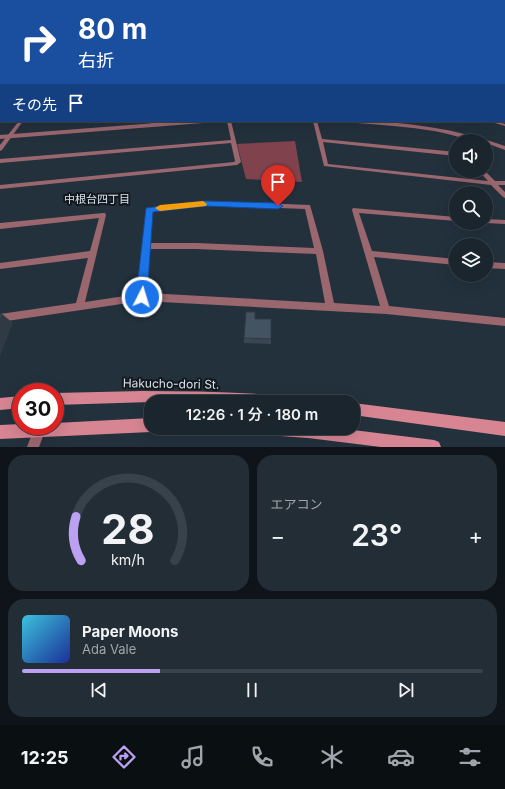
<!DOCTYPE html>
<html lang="ja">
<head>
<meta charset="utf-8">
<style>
	body { margin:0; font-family:Inter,"Noto Sans JP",sans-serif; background:#232d36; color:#f1f3f6; height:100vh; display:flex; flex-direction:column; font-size:15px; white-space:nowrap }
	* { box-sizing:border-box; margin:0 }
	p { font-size:13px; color:#9fa5aa }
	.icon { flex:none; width:22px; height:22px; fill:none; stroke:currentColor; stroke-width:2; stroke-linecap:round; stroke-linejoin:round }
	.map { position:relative; height:447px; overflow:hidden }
	.panel { display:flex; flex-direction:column; gap:8px; padding:8px; background:#0e1419; flex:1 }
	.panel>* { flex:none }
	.hud { position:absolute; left:0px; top:0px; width:505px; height:122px; box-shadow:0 4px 16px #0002,0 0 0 1px #38424a; background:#1a4fa0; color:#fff; overflow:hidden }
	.tools { position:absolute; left:449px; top:134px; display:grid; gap:8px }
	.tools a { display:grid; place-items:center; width:44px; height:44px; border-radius:50%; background:#1a252e; box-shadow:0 4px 16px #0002,0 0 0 1px #38424a; font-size:20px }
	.speed { position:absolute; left:12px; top:383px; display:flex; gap:8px; font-size:20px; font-weight:700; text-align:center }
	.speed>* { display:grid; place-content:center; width:52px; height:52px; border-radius:50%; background:#1a252e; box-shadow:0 4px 16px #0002,0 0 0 1px #38424a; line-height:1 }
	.speed .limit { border:6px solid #d22; background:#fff; color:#111 }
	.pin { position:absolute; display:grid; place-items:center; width:34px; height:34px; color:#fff; margin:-41px -17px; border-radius:50% 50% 50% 0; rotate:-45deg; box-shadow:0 0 4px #0007 }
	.pin .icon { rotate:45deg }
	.me { position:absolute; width:44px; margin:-22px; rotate:5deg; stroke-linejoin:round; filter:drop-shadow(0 0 3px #0008) }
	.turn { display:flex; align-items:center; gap:14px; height:84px; padding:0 12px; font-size:18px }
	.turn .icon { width:52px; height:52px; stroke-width:2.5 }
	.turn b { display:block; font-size:28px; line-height:34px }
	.then { display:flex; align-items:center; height:38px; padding:0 12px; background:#0003; gap:8px; font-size:15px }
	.big { font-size:30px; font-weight:600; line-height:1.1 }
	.panel .card { flex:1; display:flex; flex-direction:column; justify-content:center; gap:6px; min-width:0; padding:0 14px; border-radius:16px; background:#232d36 }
	.panel .dial { align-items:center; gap:0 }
	.dial svg { height:104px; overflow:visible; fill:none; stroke:#38424a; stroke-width:7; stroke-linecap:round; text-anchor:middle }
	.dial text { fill:#f1f3f6; stroke:none }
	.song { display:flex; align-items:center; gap:12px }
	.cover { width:48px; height:48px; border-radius:6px; background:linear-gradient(135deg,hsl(190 70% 55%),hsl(230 70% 35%)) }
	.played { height:4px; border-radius:2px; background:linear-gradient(90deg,#bca0f2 30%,#38424a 30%) }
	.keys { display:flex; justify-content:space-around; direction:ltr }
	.heat { display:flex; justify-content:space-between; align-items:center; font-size:22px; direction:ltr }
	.panel .tiles { flex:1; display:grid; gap:8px; grid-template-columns:1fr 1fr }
	.card:last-child { grid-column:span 2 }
	.trip { position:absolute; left:144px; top:395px; width:216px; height:40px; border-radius:16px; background:#1a252e; box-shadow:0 4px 16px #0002,0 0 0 1px #38424a; font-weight:600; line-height:40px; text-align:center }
	.dock { display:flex; height:64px; justify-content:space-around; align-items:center; background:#0a0f12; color:#9fa5aa }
	.dock .icon { width:28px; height:28px }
	.dock .on { color:#bca0f2 }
	.dock b { font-size:18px; color:#f1f3f6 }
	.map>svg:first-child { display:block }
	.green { fill:#80434e }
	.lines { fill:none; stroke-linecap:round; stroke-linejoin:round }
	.minor { fill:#9b676f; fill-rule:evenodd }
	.tertiary { fill:#9b676f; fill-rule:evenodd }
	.secondary { fill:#d78593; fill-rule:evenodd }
	.primary { fill:#f9a4b2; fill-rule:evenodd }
	.wall { fill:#3a4753 }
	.shaded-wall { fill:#303a44 }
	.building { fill:#445361; stroke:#303a44 }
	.route { fill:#1a73e8; stroke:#114b97 }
	.slow { fill:#f59e0b }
	.labels { text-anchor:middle; stroke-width:4; stroke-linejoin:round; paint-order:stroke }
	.neighbourhood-label { font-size:11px; fill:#d8e1e9; stroke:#12181e }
	.near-street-label { font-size:12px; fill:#d8e1e9; stroke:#12181e }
</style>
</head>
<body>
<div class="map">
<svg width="505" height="447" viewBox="0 0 505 447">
	<rect width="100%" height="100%" fill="#23313d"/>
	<path class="green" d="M295,141L302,182L246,179L237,144Z"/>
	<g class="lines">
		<path class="minor" d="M504,106H505V108H504Z
			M19,121H23L2,150L0,151V145Z
			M151,121H155V126H151Z
			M227,121H231L241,162L237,165L0,189V185L234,162L235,161L231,143L0,163V159L231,140Z
			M313,121H317L322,139L456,152V156L323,142L328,164L488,181L479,171H485L495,181H505V185H498L505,192V198L503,197L491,185L324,166Z
			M488,121H495L505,124V126Z
			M205,201L310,205L323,251L334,303L380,306L352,210L353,208L456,217V221L359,213L372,251L456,259V265L374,257L389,306L505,318V326L386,314L142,301L0,322V314L76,303L88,258L0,269V263L90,251L99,218L0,229V223L103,213H105L106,215L85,302L138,294L147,208ZM205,205L305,209L314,248L196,243H150L152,212ZM150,249H196L316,254L325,303L147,293Z
			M486,219L505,220V224L485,223H486Z
			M486,262L505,263V269L486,268Z
			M35,426H47L39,447H27Z"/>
		<path class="tertiary" d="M182,121H206L203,123L0,139V135Z
			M354,121C405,121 457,129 505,146V150L486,143V141C469,141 451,134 434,131C409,127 383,125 357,123Z"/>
		<path class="secondary" d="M142,391C190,391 238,392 286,396L290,398L292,402H151L55,405V393Z
			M21,396V408L0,410V398Z
			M353,403L505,422V436L353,415Z
			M151,418V428H156L151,432L0,439V425L21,424V426H55V423Z
			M259,428H337L434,440L439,442L441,447H381L308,438L266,435L261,433Z"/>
		<path class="primary" d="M1,88V92L0,93V89Z"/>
	</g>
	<path class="wall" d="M0,102H1V117H0Z
		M255,319L271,339V344L244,343V338Z"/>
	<path class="shaded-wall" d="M2,314L13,323L0,356V319Z"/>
	<path class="building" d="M0,102H1V110H0Z
		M246,312H255V319H271V339L244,338Z
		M0,314H2L0,319Z"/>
	<linearGradient id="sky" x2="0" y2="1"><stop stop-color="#131b22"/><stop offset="0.45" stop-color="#3f4e62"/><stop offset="1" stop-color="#3f4e62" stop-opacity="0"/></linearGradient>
	<rect width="505" height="113" fill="url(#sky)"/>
	<path class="route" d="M205,201L278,203L283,206L278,209L205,206L153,212L147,297L145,301L142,302L138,301L136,297L146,208Z"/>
	<path class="slow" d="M203,201L207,204L206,206L160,211L155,208L160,205Z"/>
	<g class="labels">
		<g class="neighbourhood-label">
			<text x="97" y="203">中根台四丁目</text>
		</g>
		<g class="near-street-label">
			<text transform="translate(171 384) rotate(1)" y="4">Hakucho-dori St.</text>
		</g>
	</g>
</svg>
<div class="tools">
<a><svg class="icon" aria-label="sound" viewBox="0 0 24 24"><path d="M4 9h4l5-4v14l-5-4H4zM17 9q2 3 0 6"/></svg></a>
<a><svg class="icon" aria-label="search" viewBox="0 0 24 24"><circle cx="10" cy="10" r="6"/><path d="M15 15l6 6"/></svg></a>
<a><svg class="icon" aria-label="layers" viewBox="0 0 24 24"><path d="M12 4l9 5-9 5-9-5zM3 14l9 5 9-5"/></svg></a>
</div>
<div class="speed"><div class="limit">30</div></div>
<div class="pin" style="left:278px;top:206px;background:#d93025"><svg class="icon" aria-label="arrive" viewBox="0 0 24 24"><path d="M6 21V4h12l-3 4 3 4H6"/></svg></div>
<svg class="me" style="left:142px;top:297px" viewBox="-20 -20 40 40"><circle r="17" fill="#1a73e8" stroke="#fff" stroke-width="3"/><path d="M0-11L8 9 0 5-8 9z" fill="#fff"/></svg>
<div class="trip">12:26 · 1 分 · 180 m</div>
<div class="hud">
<div class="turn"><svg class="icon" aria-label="right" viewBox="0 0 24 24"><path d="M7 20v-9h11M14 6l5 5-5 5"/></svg><div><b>80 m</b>右折</div></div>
<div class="then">その先<svg class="icon" aria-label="arrive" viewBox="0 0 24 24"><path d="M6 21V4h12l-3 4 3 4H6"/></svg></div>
</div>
</div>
<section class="panel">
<div class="tiles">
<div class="card dial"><svg viewBox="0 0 100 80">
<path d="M14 69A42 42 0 1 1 86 69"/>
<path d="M14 69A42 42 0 0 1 10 35" stroke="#bca0f2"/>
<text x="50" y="56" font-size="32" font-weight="700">28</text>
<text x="50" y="72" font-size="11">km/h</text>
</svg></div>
<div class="card"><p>エアコン</p>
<div class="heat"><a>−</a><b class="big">23°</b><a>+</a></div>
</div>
<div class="card">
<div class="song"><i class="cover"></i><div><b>Paper Moons</b><p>Ada Vale</p></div></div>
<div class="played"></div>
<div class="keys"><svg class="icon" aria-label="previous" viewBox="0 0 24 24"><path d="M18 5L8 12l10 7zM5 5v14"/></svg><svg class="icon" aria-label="pause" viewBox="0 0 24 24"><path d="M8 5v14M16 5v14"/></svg><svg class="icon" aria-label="next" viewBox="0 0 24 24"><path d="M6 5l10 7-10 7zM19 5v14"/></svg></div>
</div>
</div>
</section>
<nav class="dock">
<b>12:25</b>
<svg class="icon on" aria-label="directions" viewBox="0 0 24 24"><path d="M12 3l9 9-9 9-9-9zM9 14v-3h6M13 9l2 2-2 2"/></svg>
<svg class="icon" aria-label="music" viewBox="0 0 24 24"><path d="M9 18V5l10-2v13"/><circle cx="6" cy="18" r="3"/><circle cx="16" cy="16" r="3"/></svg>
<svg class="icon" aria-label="phone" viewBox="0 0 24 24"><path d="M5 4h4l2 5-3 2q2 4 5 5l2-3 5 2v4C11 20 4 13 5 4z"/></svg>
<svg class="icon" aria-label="climate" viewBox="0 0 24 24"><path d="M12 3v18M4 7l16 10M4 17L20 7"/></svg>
<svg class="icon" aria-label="car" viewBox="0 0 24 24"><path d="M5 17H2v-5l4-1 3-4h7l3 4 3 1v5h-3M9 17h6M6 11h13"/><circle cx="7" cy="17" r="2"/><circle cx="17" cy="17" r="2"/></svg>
<svg class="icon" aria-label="filters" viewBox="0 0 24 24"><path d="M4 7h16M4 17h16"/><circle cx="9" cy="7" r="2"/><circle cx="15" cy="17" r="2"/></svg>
</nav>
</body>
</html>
